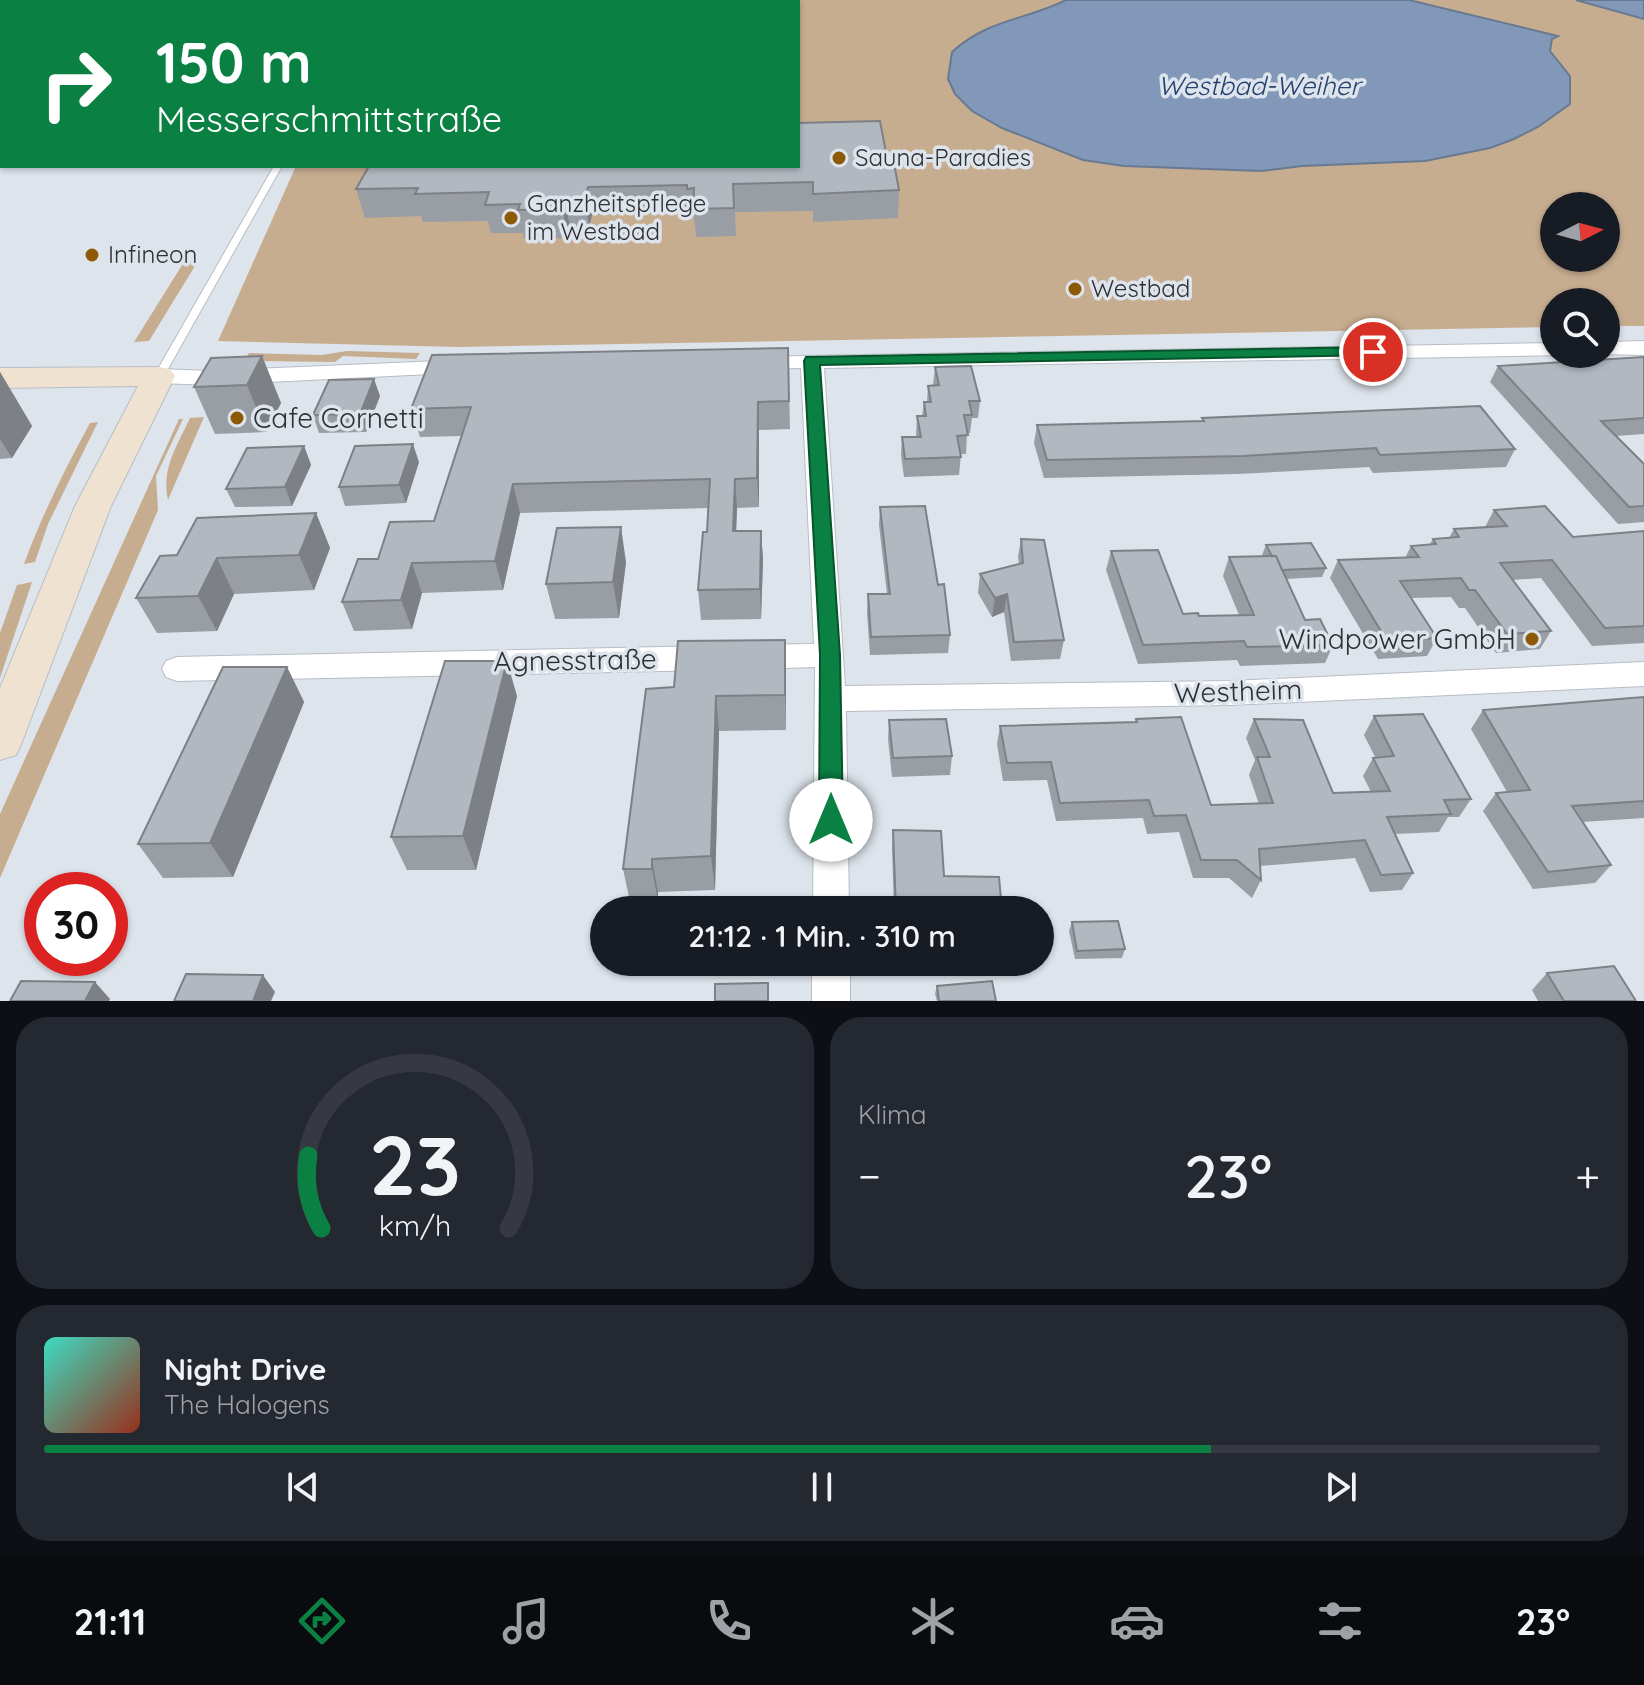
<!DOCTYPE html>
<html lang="de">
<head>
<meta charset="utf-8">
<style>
	body { margin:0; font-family:Quicksand,sans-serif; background:#242831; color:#f1f3f6; height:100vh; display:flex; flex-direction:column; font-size:30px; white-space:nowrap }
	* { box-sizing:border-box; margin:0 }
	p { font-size:26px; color:#9ea1a6 }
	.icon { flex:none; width:44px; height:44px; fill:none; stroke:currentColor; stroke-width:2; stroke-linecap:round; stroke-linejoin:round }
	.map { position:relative; height:1001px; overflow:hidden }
	.side { display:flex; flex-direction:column; gap:16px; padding:16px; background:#0d0f14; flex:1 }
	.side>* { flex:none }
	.top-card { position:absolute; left:0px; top:0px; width:800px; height:168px; box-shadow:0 2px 6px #0004; background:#0b8043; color:#fff; overflow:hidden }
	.needle { width:52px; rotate:84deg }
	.tools { position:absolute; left:1540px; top:192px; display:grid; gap:16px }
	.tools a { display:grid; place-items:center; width:80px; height:80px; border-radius:50%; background:#171b24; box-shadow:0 2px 6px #0004; font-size:40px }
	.speed { position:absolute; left:24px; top:872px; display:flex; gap:16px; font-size:40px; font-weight:700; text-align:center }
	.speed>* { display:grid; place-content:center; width:104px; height:104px; border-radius:50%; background:#171b24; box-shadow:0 2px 6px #0004; line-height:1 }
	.speed .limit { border:12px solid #d22; background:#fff; color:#111 }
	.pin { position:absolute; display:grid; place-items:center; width:68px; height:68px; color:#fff; margin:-34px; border:4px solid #fff; border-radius:50%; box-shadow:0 2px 8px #0007 }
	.me { position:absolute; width:88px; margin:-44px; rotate:0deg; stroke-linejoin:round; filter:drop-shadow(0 0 6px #0008) }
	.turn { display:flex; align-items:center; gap:28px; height:168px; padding:0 24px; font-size:36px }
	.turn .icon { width:104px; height:104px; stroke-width:2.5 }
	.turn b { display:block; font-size:56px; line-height:68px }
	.big { font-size:60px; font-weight:600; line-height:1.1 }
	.side .widget { flex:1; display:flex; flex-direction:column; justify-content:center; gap:12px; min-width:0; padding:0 28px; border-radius:32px; background:#242831 }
	.side .dial { align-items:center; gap:0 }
	.dial svg { height:208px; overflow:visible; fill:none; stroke:#363941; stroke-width:7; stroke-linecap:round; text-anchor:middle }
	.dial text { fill:#f1f3f6; stroke:none }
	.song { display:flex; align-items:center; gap:24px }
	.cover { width:96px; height:96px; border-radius:12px; background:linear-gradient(135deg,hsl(170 70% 55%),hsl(10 70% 35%)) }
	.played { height:8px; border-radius:4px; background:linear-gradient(90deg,#0b8043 75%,#363941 75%) }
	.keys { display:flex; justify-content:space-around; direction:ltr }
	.heat { display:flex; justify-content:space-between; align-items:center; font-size:44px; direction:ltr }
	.side .tiles { flex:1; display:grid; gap:16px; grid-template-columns:1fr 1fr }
	.widget:last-child { grid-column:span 2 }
	.trip { position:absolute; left:590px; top:896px; width:464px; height:80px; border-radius:40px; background:#171b24; box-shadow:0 2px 6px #0004; font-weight:600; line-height:80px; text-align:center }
	.dock { display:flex; height:128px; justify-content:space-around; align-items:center; background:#090b0e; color:#9ea1a6 }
	.dock .icon { width:56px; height:56px }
	.dock .current { color:#0b8043 }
	.dock b { font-size:36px; color:#f1f3f6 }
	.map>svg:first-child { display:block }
	.green { fill:#c7ad90; fill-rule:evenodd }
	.water { fill:#8298b9; stroke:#697991; stroke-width:2 }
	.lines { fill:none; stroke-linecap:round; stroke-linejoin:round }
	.lane-casing { stroke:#b7bdc5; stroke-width:2 }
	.street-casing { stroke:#b7bdc5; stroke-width:2 }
	.secondary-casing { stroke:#b7bdc5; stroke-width:2 }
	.lane { fill:#fff; fill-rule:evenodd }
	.street { fill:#fff; fill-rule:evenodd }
	.secondary { fill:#f0e2d1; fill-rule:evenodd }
	.wall { fill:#999ea5 }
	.shaded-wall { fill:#7d8186 }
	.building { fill:#b2b8c0; stroke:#7d8186; stroke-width:2 }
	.route { fill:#0b8043; stroke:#07532c; stroke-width:2 }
	.poi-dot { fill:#8c5905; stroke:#dee4ec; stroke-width:3 }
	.labels { text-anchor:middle; stroke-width:7; stroke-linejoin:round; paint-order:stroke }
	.far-poi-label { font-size:24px; fill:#2e3033; stroke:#dee4ec; text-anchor:start }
	.far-water-label { font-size:26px; font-style:italic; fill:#24436f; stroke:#dee4ec }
	.poi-label { font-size:28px; fill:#2e3033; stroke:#dee4ec; text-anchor:start }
	.street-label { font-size:28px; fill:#2e3033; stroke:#dee4ec }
</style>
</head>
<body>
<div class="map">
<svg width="1644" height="1001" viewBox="0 0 1644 1001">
	<rect width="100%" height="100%" fill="#dee4ec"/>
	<path class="green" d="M349,0H1576L1644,19V326H1606V302H1554V327L459,347L218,341L296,166H798V2ZM1554,206H1606V258H1554Z
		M198,261L149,341L134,342L184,262Z
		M347,351L420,353L416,359L343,356L335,362L244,361L249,353L322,355Z
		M204,417L168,500C161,469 177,446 190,418Z
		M179,419H183L156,476L158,510L0,878V814Z
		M98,422L48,524L35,562L24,564C42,515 65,469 90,423Z
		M32,582L0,678V633L17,585Z"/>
	<path class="water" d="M1066,0H1409L1558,36L1552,39L1550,51L1570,76V104L1538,127L1514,139L1490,148L1425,161L1302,166L1261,171L1124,166L1083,160L1002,128L972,111L955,94L948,79L952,52C988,19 1026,20 1066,0Z
		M1576,0H1644V19Z"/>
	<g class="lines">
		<g class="lane-casing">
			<path id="lane" d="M336,0H342L343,2H337Z
				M274,166H282L164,376L159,379L155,378L154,376Z"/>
		</g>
		<g class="street-casing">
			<path id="street" d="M1644,341V355L1599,354H1606V342Z
				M1554,343V354L1562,355L824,368L845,686L1231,681L1644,662V686L1231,705L846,711L849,910H813L815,667L750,669L739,665L735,657L739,649L750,645L814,644L801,368L754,369L743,362L746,357Z
				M463,360L471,362L474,367L471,372L211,385L159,383L151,381L148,376L151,371L159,369L211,371Z
				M710,646L721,650L725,658L721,666L710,670L177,681L166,677L162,669L166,661L177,657Z
				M812,962H850V1001H812Z"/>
		</g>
		<g class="secondary-casing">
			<path id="secondary" d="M159,367L170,369L175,376L111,506L22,742L16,755L0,760V688L75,506L138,386L0,388V368Z"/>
		</g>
		<use href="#lane" class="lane"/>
		<use href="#street" class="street"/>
		<use href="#secondary" class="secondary"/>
	</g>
	<path class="wall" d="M888,163L899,190L898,218L813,222V211L735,212L736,236L696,237L694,217H690L689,213L592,215L589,228H570L567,238L524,239L523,233H491L488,221L423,222L421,216L365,218L356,189Z
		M788,348L790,429L759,430V507L737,508L736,531H761L763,560L761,619L701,620L698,590L707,532L708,508L520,513L503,590L422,593L412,629L354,631L342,602L378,559L434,521L461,436L420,437L411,409Z
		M262,356L281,403L266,432L215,434L194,387Z
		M1644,357V434L1616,436L1644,464V522L1618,524L1490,382L1498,366Z
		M935,367L980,401L978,418H972L970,433H967L966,454H961L959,475L904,477L901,455L902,437H916L917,416H922L924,402H927L928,386L933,385Z
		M0,372L32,426L12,458L0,459Z
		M380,396L366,432L319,433L313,415Z
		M1202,418L1515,449L1506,467L1373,473L1369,467L1237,474L1044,478L1034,443L1037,425L1202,421Z
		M304,446L311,465L292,506L235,507L226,489Z
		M419,462L406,503L345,506L339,487Z
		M880,507L938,585L950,635L948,653L870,655L867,613L868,594H887L879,525Z
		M1494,510L1573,537L1644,531V643L1592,646L1541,578L1512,580L1551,631L1540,649L1496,653L1465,608H1459L1451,597L1411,598L1437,638L1427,656L1378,659L1330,578L1338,560L1405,558L1411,546L1430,544L1433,539L1449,538L1454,529L1485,527Z
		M316,513L330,548L314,590L234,594L217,631L157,633L136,598L177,555Z
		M1021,539L1064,640L1060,659L1011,661L1004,612L992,617L978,593L980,574L1019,564L1018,557Z
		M1266,545L1326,568L1322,577L1286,579L1305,620L1333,645L1325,663L1240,666L1237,660L1138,664L1106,570L1111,551L1183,614L1199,616L1239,615L1223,576L1229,557H1263L1262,555Z
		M626,562L619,618L555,619L546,584Z
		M785,640L786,730L719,731L715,890L658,892V902H630L623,869L674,687Z
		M287,667L304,702L233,877L163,878L138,844Z
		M517,696L476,870H407L391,837Z
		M1644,697V818L1582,822L1611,865L1595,883L1533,889L1483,811L1496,793L1507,792L1471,729L1483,710Z
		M1374,716L1471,799L1459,817H1448L1439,832L1395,834L1413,873L1402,890L1370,892L1355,858L1260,866L1261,880L1252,898L1229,878H1193L1179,832L1147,834L1143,818L1056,821L1047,780L1003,781L997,744L1000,726L1135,722L1136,719L1211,805L1259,804L1249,775L1255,760L1246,738L1254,719L1333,793L1371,792L1363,776L1373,758L1375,757L1364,735Z
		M889,720L952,756L950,775L892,777L888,739Z
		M893,830L944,876L1002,910H894L892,848Z
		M1072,922L1125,949L1122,958L1075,959L1069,931Z
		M1547,973L1636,1001H1538L1532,990Z
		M937,986L996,1001H937L935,994Z"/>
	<path class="shaded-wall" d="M3,0H119V2H2Z
		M2,3V91H0V11Z
		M588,187L592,215L589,228L585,199Z
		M565,200L570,228L567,238L563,209Z
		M262,356L281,403L266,432L247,385Z
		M0,372L32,426L12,458L0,439Z
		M374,379L380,396L366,432L360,414Z
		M758,402L759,430V507L757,478Z
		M413,444L419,462L406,503L399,485Z
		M304,446L311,465L292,506L285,487Z
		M735,479L737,508L735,561L733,531Z
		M513,484L520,513L503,590L495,561Z
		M316,513L330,548L314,590L299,555Z
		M621,527L626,562L619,618L613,582Z
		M761,531L763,560L761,619L760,589Z
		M217,558L234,594L217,631L198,596Z
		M412,563L422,593L412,629L401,600Z
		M1007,594L1004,612L992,617L995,598Z
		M785,640L786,675V730L785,695Z
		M507,661L517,696L476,870L463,836Z
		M287,667L304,702L233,877L210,843Z
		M716,696L719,731L715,890L711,856Z
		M652,859L658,892V902L652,869Z
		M263,975L275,992L271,1001H253Z
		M95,982L110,999L109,1001H85Z"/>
	<path class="building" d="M171,0H293V2H168H171Z
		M880,121L888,163H894L899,190L813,194V182L733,184L734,208L693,209L694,188L687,189V185L588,187L585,199L565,200L563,209L518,210L520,204L485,205L489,192L415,194L418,188L356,189L369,166H798V123Z
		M788,348L789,401L758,402L757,478L735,479L733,531H761L760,589L698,590L703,532H707L710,479L513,484L495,561L412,563L401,600L342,602L358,559H378L390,522L434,521L471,407L411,409L432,355Z
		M262,356L247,385L194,387L211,358Z
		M1644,357V418L1601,421L1644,464V506L1629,507L1498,366Z
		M971,366L980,401H969L972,415H964L968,435L957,436L961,457L905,459L902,437H921L917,416H926L924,402H931L928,386L939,385L935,367Z
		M374,379L360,414L313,415L329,380Z
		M1480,406L1515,449L1380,455L1376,448L1243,456L1047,460L1037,425L1204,421L1202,418Z
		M413,444L399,485L339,487L355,446Z
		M304,446L285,487L226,489L247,448Z
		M925,506L938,585L944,584L950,635L871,637L868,594H890L880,507Z
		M1545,506L1573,537L1644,531V626L1605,628L1552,560L1500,563L1551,631L1507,634L1475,590H1469L1461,578L1400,581L1437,638L1387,641L1338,560L1419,557L1411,546L1436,544L1433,539L1459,537L1454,529L1507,526L1494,510Z
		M316,513L299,555L217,558L198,596L136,598L160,556L177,555L197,518Z
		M621,527L613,582L546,584L557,528Z
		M1021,539L1044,540L1064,640L1014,642L1007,594L995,598L980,574L1023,563Z
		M1311,543L1326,568L1282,570L1276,556H1272L1266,545Z
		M1158,550L1183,614L1198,613L1199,616L1254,615L1229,557L1276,556L1305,620L1320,619L1333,645L1247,647L1244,641L1143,645L1111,551Z
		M785,640V695L716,696L711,856L652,859V869H623L646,689L674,687L678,641Z
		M445,661H507L463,836L391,837Z
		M223,667H287L210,843L138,844Z
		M1644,697V801L1572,806L1611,865L1548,872L1496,793L1530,790L1483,710Z
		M1423,714L1471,799L1444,800L1451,814L1387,817L1413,873L1381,875L1365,840L1259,849L1261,880L1237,860H1201L1186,815L1154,816L1149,800L1060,803L1051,762L1007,763L1000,726L1137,722L1136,719L1181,717L1211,805L1273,803L1257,757H1270L1254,719L1303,720L1333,793L1390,791L1373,758L1394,756L1374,716Z
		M946,719L952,756L893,758L889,720Z
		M893,830L941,831L944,876L999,877L1002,910H896Z
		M1118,921L1125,949L1077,951L1072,922Z
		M1614,966L1636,1001H1564L1547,973Z
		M186,974L263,975L253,1001H174Z
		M21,981L95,982L85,1001H10Z
		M992,981L996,1001H939L937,986Z
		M768,983V1001H715V984Z"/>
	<path class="route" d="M1373,347L1381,352L1378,355L820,365L840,655L843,820L839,828L831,831L822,828L819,820L820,655L804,361L806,357Z"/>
	<g class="poi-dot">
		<circle cx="839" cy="158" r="8"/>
		<circle cx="511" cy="218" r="8"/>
		<circle cx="92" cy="255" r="8"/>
		<circle cx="1075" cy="289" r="8"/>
		<circle cx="237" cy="418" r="8"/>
		<circle cx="1532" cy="639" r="8"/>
	</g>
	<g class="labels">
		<g class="far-poi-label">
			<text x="855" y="166">Sauna-Paradies</text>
			<text x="527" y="212">Ganzheitspflege<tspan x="527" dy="28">im Westbad</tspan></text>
			<text x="108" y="263">Infineon</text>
			<text x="1091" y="297">Westbad</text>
		</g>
		<g class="far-water-label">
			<text x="1259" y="95">Westbad-Weiher</text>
		</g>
		<g class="poi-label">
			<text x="253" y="428">Cafe Cornetti</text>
			<text x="1516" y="649" text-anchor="end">Windpower GmbH</text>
		</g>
		<g class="street-label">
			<text transform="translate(575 660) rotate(-1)" y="10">Agnesstraße</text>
			<text transform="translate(1238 691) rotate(-2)" y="10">Westheim</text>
		</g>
	</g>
</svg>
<div class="tools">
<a><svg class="needle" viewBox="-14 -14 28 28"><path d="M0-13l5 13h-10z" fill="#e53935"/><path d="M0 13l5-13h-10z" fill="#9ea1a6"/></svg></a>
<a><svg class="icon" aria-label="search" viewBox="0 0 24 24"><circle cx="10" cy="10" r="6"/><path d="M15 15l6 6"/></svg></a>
</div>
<div class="speed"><div class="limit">30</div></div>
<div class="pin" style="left:1373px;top:352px;background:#d93025"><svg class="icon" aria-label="arrive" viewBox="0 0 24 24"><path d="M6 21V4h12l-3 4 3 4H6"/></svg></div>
<svg class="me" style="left:831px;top:820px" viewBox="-20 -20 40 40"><circle r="19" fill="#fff"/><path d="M0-13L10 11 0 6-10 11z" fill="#0b8043"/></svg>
<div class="trip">21:12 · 1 Min. · 310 m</div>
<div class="top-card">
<div class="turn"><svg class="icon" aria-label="right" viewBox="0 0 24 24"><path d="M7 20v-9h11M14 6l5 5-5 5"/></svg><div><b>150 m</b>Messerschmittstraße</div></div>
</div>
</div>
<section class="side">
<div class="tiles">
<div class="widget dial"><svg viewBox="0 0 100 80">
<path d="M14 69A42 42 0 1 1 86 69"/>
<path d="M14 69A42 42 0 0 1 9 41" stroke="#0b8043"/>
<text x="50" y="56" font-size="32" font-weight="700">23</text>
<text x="50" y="72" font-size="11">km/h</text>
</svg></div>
<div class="widget"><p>Klima</p>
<div class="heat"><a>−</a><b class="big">23°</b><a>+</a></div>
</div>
<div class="widget">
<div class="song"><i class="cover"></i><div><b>Night Drive</b><p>The Halogens</p></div></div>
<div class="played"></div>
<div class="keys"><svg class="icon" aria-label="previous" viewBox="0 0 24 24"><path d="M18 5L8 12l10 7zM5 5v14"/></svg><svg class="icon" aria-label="pause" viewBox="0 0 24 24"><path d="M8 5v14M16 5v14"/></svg><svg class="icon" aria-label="next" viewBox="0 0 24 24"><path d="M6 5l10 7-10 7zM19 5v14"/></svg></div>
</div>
</div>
</section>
<nav class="dock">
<b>21:11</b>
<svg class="icon current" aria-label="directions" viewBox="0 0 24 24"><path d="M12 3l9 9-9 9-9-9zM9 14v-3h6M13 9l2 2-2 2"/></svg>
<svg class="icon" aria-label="music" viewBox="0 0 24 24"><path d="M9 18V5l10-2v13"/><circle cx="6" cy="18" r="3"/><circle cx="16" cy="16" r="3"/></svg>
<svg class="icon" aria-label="phone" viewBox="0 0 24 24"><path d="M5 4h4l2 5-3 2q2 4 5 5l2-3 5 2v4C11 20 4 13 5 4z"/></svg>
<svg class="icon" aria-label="climate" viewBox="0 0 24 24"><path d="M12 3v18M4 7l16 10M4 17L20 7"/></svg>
<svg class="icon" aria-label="car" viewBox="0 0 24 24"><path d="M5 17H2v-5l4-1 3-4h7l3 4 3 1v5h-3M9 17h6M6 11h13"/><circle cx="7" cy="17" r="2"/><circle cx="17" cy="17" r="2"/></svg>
<svg class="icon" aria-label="filters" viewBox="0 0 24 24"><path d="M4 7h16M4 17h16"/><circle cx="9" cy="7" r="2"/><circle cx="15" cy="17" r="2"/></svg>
<b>23°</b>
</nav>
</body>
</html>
